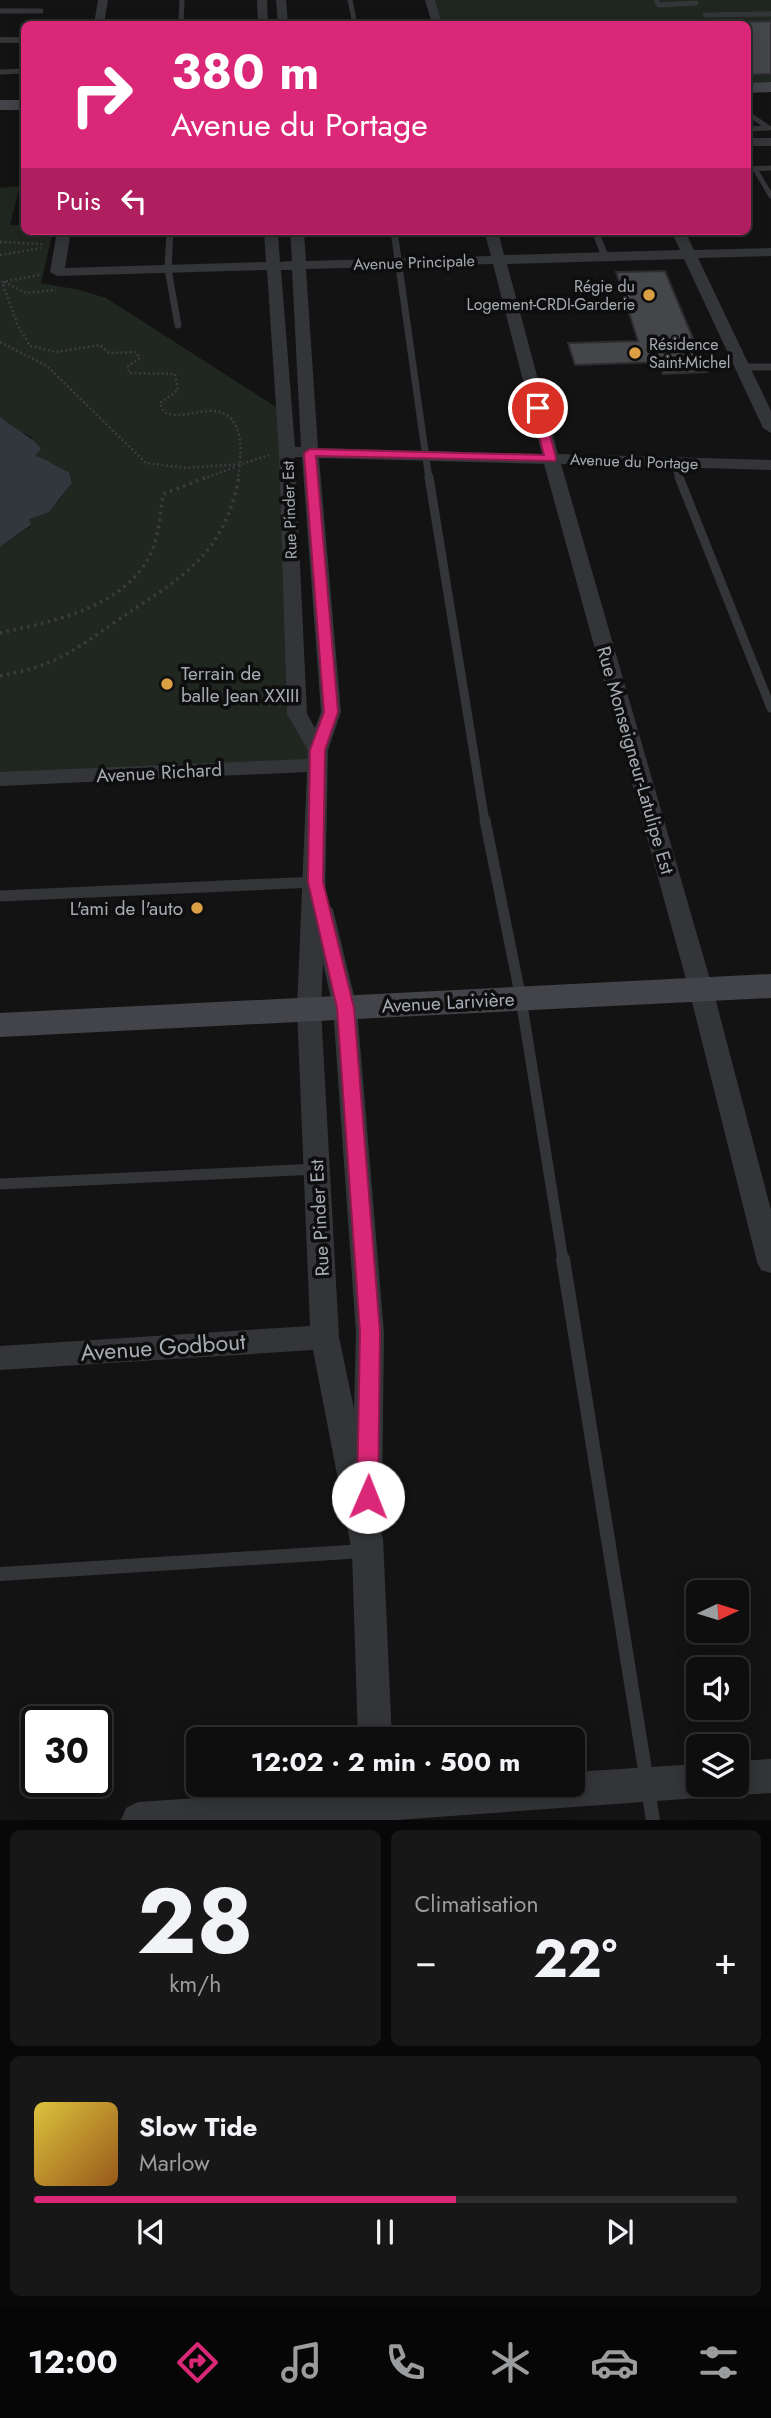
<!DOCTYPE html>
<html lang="fr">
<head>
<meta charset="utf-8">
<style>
	body { margin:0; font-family:Jost,sans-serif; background:#171718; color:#f1f3f6; height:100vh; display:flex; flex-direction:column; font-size:26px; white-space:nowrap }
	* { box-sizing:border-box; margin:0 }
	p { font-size:23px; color:#9b9c9e }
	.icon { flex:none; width:38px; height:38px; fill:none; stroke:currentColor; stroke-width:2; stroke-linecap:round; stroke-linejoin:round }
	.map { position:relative; height:1820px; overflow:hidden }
	.panel { display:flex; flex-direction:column; gap:10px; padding:10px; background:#080808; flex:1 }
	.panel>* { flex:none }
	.guide { position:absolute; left:21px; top:21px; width:730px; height:214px; border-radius:10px; box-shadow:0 4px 18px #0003,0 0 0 2px #2e2e2f; background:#db2777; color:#fff; overflow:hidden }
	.needle { width:46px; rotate:86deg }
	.controls { position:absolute; left:686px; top:1580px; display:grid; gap:14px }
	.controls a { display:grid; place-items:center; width:63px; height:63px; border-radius:10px; background:#0e0e0f; box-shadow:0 4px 18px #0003,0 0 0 2px #2e2e2f; font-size:35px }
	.speed { position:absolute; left:21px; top:1706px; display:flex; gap:14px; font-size:35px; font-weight:700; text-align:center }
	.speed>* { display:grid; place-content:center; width:91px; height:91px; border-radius:50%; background:#0e0e0f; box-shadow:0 4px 18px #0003,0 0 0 2px #2e2e2f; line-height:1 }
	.speed .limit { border:4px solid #111; border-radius:10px; background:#fff; color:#111 }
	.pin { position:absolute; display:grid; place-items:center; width:60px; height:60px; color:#fff; margin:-30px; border:4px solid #fff; border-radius:50%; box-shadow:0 2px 7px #0007 }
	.me { position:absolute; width:77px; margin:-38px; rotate:1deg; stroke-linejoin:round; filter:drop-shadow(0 0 5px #0008) }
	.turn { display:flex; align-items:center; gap:24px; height:147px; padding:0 35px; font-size:32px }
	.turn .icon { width:91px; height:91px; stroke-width:2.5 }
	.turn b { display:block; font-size:49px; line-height:60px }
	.then { display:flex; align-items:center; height:66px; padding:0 35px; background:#0003; gap:14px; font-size:26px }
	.big { font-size:52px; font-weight:700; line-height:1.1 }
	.panel .widget { flex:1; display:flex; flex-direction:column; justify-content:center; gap:10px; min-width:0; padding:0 24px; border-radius:10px; background:#171718 }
	.panel .dial { align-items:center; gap:0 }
	.dial b { font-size:91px; line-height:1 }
	.song { display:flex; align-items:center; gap:21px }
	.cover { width:84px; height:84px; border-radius:10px; background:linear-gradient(135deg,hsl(50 70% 55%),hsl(30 70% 35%)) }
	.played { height:7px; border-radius:4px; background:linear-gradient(90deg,#db2777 60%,#2e2e2f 60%) }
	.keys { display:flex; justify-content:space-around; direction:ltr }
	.heat { display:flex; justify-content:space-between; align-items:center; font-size:38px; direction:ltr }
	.panel .tiles { flex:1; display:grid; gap:10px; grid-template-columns:1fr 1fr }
	.widget:last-child { grid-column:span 2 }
	.trip { position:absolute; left:186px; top:1727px; width:399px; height:70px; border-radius:10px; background:#0e0e0f; box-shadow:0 4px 18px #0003,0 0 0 2px #2e2e2f; font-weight:700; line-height:70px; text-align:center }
	.tab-bar { display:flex; height:112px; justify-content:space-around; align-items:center; background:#060606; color:#9b9c9e }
	.tab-bar .icon { width:49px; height:49px }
	.tab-bar .current { color:#db2777 }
	.tab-bar b { font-size:32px; color:#f1f3f6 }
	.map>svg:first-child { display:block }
	.green { fill:#202620 }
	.water { fill:#30383d }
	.building { fill:#454649; stroke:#2d2d30; stroke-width:2 }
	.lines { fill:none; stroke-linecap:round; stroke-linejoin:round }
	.path-far1 { stroke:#3b3c40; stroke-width:2.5; stroke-dasharray:2 2.5; stroke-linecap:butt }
	.path { stroke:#3b3c40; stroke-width:3.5; stroke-dasharray:2.5 4.5; stroke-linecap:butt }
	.lane-far4 { stroke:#343539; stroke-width:5 }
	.lane-far3 { stroke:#343539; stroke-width:7 }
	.lane-far2 { stroke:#343539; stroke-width:9 }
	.lane-far1 { stroke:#343539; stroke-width:11 }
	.lane { stroke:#343539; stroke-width:14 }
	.street { fill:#343539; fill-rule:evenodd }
	.secondary { fill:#434449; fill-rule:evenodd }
	.route { fill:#db2777; stroke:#8e194d; stroke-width:2 }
	.poi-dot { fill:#dba044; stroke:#0e0e0f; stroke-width:2.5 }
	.labels { text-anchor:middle; stroke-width:7; stroke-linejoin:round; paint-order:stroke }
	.far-street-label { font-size:16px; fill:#a6abb3; stroke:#0e0e0f }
	.far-poi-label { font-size:16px; fill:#a6abb3; stroke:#0e0e0f; text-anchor:end }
	.poi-label { font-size:19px; fill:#a6abb3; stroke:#0e0e0f; text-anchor:start }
	.street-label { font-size:19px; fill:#a6abb3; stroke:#0e0e0f }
	.near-street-label { font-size:23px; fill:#a6abb3; stroke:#0e0e0f }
</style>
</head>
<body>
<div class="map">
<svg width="771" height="1820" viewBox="0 0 771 1820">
	<rect width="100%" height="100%" fill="#131314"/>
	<path class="green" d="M435,0H771V85L747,86V24H442Z
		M20,186L10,225H24V231H53L41,283L80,290L106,298L284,412L297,713L318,765L0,779V547L31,526L28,519L58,502L72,483L69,472C55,468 48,459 35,456L32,437L17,430L0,416V188Z"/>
	<path class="water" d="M0,416C13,429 30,434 41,449L35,456C49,459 56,468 69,472L72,483L49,512L29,519L31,525L0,547Z"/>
	<path class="building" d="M771,21V74L747,75V24H741L739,22Z
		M665,271L707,372L663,374L658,362L575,365L568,343L638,341L616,272Z"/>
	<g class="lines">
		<path class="path-far1" d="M0,242L42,244
			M0,255L41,248
			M39,275L2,282L18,326L30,346L56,352L100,345L109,353L135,352L140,358L128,366L129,373L175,374L178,390L160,403L164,412C178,419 192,412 207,411C246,408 242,453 238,479
			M4,282L26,293L56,290
			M0,342L47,366L146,463L187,468L242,464L269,455
			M203,479L235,467"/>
		<path class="path" d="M0,633C51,622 122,608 149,557C159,538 160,515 163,494L207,477
			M0,676C56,665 69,654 115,622C177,579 223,560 239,477"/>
		<path class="lane-far4" d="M350,0L355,24
			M656,0L659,5L696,3
			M0,11H41
			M705,15L771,14
			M181,24L182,0
			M0,72L24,71
			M747,113L769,128L747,129
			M747,169L771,168
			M755,169L771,196"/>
		<path class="lane-far3" d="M170,231L168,269L178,325
			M394,231L429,479
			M595,231L605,256
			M742,367H771
			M673,462L680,479"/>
		<path class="lane-far2" d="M429,477L485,822
			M679,477L771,708"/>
		<path class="lane-far1" d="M485,820L521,999L563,1260
			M0,896L315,882
			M0,1184L317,1169"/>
		<path class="lane" d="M563,1259L653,1820
			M0,1574L364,1551"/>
		<path class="street" d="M98,0H108L104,24H94Z
			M257,0H267L268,24H258Z
			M276,0H286L288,24H278Z
			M425,0H435L442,24H432Z
			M0,37H24V43H0Z
			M747,138H771V146H747Z
			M57,231H71L65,268L266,262L264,231H278L280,262L292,261L290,231H304L306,261L491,256L484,231H498L504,255L680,250L671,231H685L694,250L771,248V256L698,258L771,411V433L763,428L684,259L507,264L558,454L771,460V470L561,464L713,990L771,1210V1273L761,1270L757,1262L689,990L544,464L319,458L341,712L328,750L325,902L333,909L357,1008L384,1333L382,1504L375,1515L383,1538L392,1740H358L352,1552L313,1350L0,1370V1346L310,1326L297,1009L307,772L0,786V772L307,759L308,750L287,714L279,452L267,270L57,276L50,272ZM493,264L542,454L318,448L306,269ZM281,270H292L301,447H295ZM295,457H302L321,712L315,728L307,714ZM323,963L333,1008L356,1333L354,1409L339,1337L321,1009Z
			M771,1759V1793L737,1795L725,1790L723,1785H737V1761Z
			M698,1764V1785H714L710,1793L698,1798L396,1820H121L126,1808L138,1802L390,1785H572V1772Z"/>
		<path class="secondary" d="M771,82V92L747,93V83Z
			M0,100H24V110H0Z
			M771,974V998L0,1037V1013Z"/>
	</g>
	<path class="route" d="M538,405L543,408L556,458L555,461L316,456L338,712L325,750L323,882L354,1008L380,1332L378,1497L375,1504L368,1507L360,1504L357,1497L360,1332L337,1008L308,882L310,750L324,712L304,453L310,449L544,455L532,408Z"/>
	<g class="poi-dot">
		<circle cx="649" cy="295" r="7"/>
		<circle cx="635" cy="353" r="7"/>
		<circle cx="167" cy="684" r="7"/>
		<circle cx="197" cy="908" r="7"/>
	</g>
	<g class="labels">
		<g class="far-street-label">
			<text transform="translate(414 262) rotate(-2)" y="6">Avenue Principale</text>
			<text transform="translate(634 461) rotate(2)" y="6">Avenue du Portage</text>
			<text transform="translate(289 510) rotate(-92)" y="6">Rue Pinder Est</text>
		</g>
		<g class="far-poi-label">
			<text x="635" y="292">Régie du<tspan x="635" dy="18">Logement-CRDI-Garderie</tspan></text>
			<text x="649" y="350" text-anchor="start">Résidence<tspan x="649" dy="18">Saint-Michel</tspan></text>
		</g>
		<g class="poi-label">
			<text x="181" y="680">Terrain de<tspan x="181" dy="22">balle Jean XXIII</tspan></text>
			<text x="183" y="915" text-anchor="end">L'ami de l'auto</text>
		</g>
		<g class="street-label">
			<text transform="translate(636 760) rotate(74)" y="7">Rue Monseigneur-Latulipe Est</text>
			<text transform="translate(159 772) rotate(-3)" y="7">Avenue Richard</text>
			<text transform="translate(448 1002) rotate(-3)" y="7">Avenue Larivière</text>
			<text transform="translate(319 1218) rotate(-93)" y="7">Rue Pinder Est</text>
		</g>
		<g class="near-street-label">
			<text transform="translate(163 1347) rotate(-4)" y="8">Avenue Godbout</text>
		</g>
	</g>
</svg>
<div class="controls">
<a><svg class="needle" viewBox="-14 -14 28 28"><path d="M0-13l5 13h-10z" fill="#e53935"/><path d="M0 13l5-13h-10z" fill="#9b9c9e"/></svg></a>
<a><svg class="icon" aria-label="sound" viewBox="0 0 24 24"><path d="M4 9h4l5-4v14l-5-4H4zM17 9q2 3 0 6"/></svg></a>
<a><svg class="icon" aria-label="layers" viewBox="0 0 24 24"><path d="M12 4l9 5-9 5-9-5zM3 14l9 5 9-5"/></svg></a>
</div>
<div class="speed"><div class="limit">30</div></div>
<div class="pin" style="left:538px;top:408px;background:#d93025"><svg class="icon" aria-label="arrive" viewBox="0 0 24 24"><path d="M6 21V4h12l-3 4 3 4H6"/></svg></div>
<svg class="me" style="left:368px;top:1497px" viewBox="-20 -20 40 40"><circle r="19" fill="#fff"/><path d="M0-13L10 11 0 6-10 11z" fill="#db2777"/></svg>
<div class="trip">12:02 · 2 min · 500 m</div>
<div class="guide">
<div class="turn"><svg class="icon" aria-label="right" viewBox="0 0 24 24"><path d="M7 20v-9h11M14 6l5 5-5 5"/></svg><div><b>380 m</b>Avenue du Portage</div></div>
<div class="then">Puis<svg class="icon" aria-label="left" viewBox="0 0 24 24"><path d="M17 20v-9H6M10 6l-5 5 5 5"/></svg></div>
</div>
</div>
<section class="panel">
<div class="tiles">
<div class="widget dial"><b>28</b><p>km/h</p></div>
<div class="widget"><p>Climatisation</p>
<div class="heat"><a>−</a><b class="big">22°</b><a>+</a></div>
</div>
<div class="widget">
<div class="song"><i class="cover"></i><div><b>Slow Tide</b><p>Marlow</p></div></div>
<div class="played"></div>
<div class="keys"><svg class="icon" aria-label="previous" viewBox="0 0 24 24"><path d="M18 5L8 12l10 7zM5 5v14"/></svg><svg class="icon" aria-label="pause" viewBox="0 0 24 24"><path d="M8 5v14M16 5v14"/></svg><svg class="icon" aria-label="next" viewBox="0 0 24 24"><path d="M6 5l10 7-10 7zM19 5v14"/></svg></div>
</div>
</div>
</section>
<nav class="tab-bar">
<b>12:00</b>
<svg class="icon current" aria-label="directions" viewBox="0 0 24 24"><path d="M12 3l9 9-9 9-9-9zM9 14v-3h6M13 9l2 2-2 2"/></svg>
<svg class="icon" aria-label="music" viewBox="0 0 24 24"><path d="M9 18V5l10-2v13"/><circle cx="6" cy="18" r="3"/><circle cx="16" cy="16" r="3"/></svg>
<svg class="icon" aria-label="phone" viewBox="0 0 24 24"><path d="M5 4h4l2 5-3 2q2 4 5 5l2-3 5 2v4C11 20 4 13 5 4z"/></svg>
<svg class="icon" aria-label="climate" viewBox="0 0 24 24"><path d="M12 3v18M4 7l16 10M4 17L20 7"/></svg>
<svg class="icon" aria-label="car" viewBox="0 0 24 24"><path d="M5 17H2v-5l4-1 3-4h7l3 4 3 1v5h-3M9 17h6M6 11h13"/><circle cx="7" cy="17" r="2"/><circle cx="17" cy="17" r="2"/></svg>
<svg class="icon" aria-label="filters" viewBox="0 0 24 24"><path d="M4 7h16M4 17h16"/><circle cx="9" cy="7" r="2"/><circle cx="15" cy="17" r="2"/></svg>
</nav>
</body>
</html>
